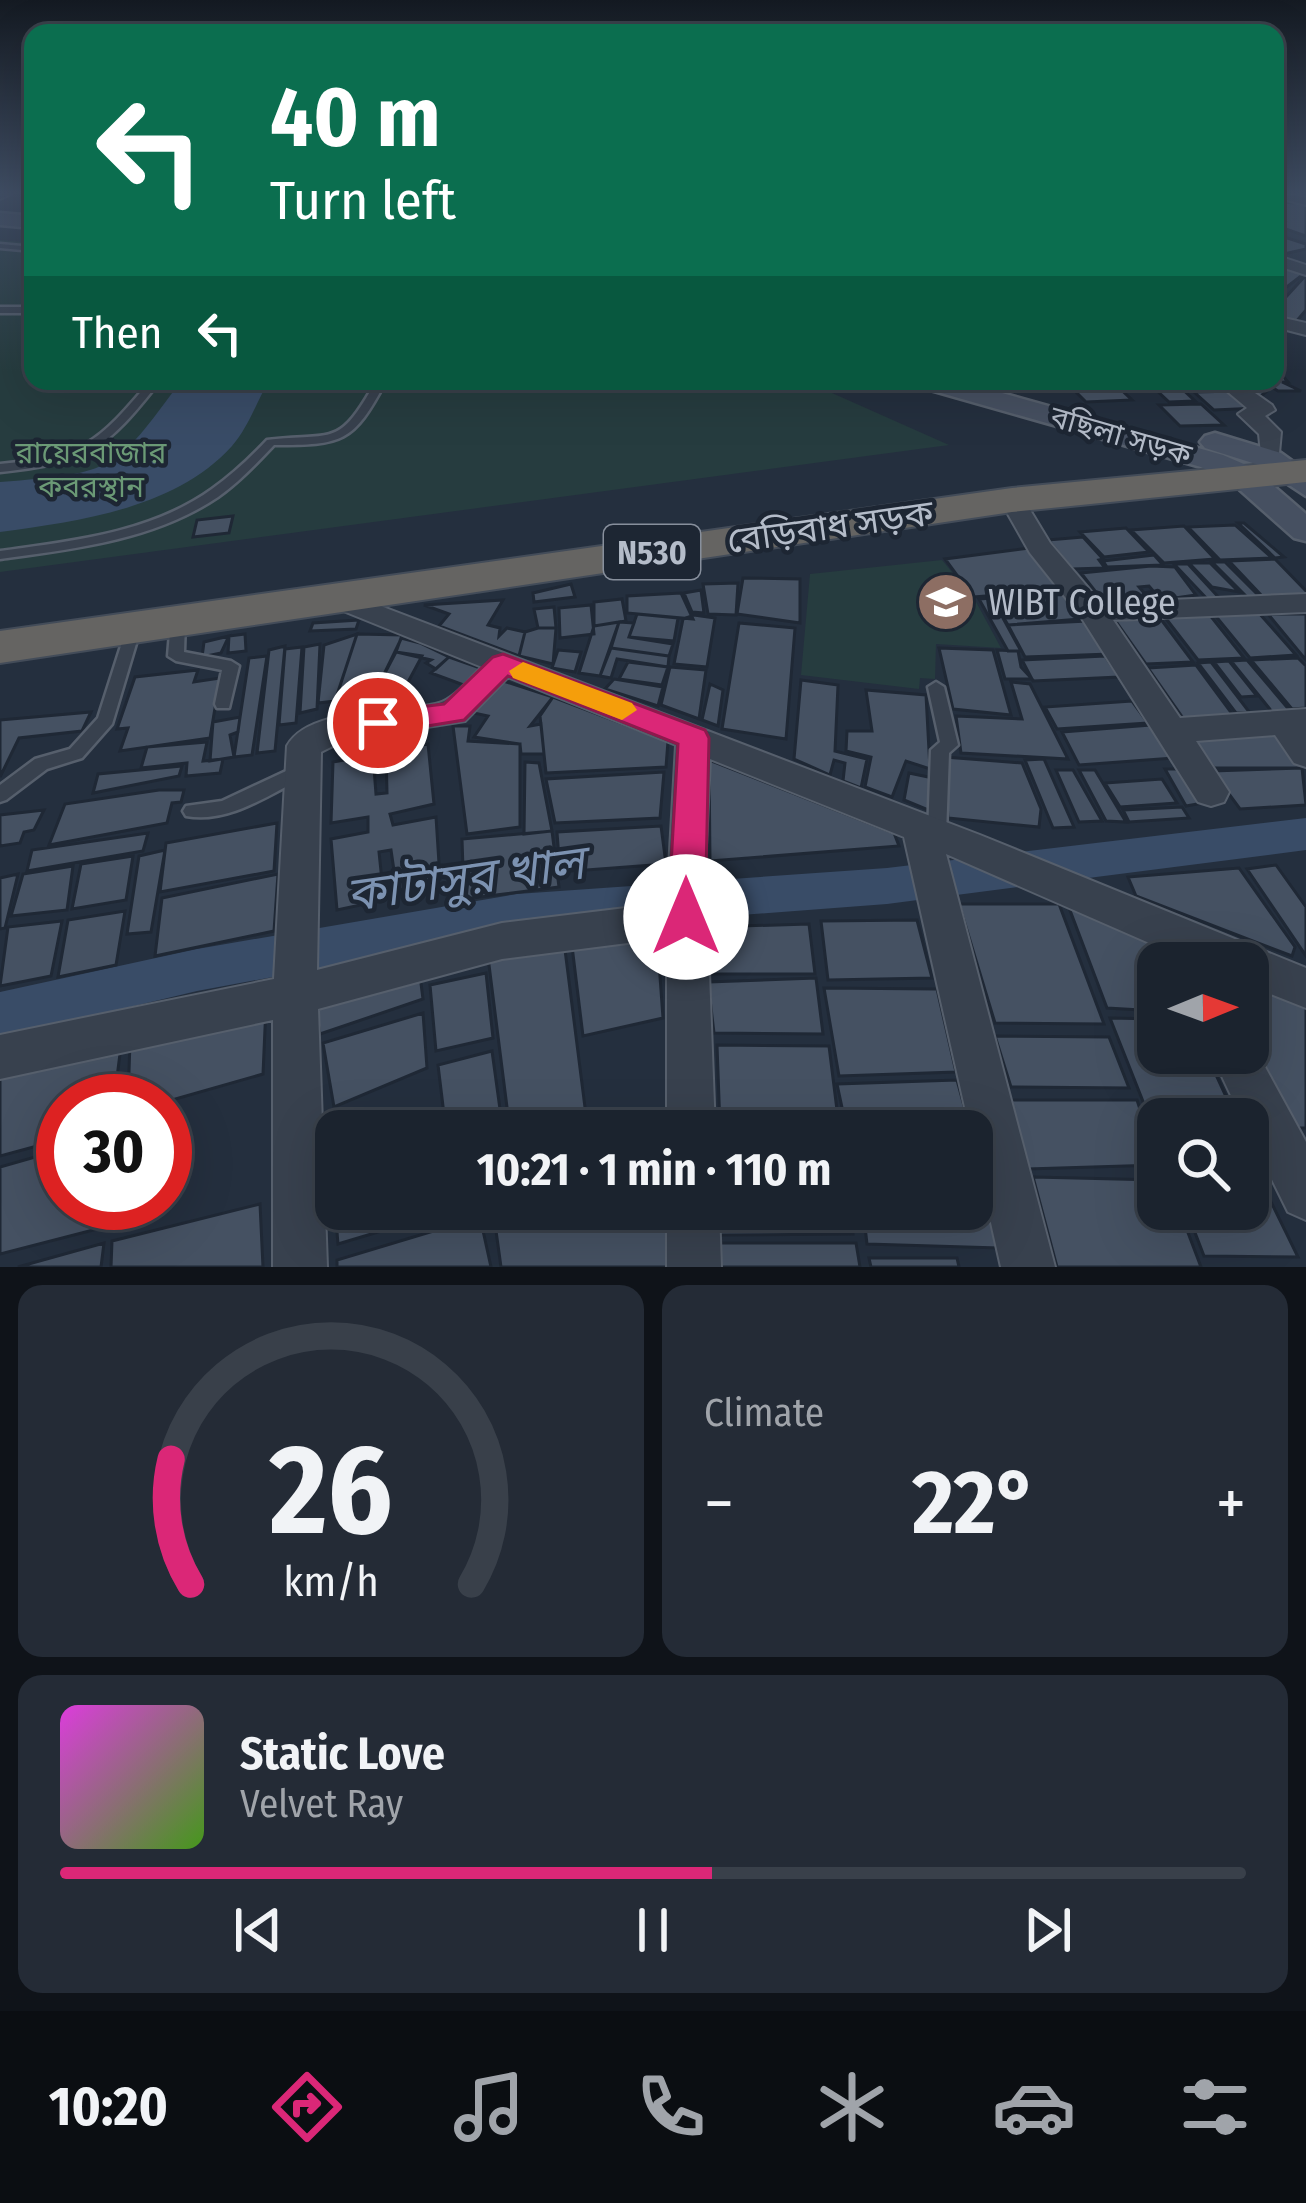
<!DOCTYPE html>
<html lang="en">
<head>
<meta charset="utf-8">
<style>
	body { margin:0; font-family:"Fira Sans Condensed","Noto Sans Bengali",sans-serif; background:#242b36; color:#f1f3f6; height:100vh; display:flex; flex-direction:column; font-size:45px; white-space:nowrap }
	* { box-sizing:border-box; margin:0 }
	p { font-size:39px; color:#a0a4aa }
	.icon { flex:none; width:66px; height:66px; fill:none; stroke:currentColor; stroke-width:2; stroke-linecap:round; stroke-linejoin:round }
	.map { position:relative; height:1267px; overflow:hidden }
	.panel { display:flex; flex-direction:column; gap:18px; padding:18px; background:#0f1319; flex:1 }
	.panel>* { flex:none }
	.top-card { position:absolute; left:24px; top:24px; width:1260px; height:366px; border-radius:24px; box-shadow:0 12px 48px #0002,0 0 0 3px #39404a; background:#0b6e4f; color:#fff; overflow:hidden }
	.needle { width:78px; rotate:89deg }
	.controls { position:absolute; left:1137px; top:942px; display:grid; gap:24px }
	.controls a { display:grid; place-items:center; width:132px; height:132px; border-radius:24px; background:#1b232e; box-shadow:0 12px 48px #0002,0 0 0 3px #39404a; font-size:60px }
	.speed { position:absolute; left:36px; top:1074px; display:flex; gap:24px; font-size:60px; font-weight:700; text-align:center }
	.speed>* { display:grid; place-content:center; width:156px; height:156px; border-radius:50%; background:#1b232e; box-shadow:0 12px 48px #0002,0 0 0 3px #39404a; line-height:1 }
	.speed .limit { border:18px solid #d22; background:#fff; color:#111 }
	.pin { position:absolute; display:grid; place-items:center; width:102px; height:102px; color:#fff; margin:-51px; border:6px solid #fff; border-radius:50%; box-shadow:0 3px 12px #0007 }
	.me { position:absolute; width:132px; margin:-66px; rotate:0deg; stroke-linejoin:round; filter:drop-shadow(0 0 9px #0008) }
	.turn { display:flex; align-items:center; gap:42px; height:252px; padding:0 48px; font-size:54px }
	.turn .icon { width:156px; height:156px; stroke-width:2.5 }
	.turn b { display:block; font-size:84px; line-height:102px }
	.then { display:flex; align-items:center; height:114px; padding:0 48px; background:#0003; gap:24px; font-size:45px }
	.big { font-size:90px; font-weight:700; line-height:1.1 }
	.panel .card { flex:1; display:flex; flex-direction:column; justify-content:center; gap:18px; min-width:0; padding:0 42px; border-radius:24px; background:#242b36 }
	.panel .dial { align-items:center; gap:0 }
	.dial svg { height:312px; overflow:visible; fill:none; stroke:#39404a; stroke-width:7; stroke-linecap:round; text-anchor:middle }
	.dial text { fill:#f1f3f6; stroke:none }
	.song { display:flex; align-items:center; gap:36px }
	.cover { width:144px; height:144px; border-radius:18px; background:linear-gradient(135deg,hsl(300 70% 55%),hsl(100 70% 35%)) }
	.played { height:12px; border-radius:6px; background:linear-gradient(90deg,#db2777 55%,#39404a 55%) }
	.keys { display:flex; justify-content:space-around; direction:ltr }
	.heat { display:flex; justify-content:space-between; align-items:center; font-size:66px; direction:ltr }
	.panel .tiles { flex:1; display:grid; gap:18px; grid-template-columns:1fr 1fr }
	.card:last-child { grid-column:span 2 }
	.trip { position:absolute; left:315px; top:1110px; width:678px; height:120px; border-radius:24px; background:#1b232e; box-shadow:0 12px 48px #0002,0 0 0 3px #39404a; font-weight:700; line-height:120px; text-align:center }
	.tab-bar { display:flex; height:192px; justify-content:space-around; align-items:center; background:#0b0e12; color:#a0a4aa }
	.tab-bar .icon { width:84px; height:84px }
	.tab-bar .selected { color:#db2777 }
	.tab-bar b { font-size:54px; color:#f1f3f6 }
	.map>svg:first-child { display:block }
	.green { fill:#263c3f }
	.water { fill:#394c67 }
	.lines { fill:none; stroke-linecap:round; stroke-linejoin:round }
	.canal { fill:#394c67; fill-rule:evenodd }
	.building { fill:#455162; stroke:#1f2835; stroke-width:3 }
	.service-casing { stroke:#565f6c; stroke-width:5 }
	.minor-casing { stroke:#565f6c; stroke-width:4 }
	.secondary-casing { stroke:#565f6c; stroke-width:5 }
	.trunk-casing { stroke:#434c59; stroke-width:4 }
	.service { fill:#38414e; fill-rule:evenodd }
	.minor { fill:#38414e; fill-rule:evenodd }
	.secondary { fill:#465061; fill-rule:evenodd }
	.trunk { fill:#656462; fill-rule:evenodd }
	.route { fill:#db2777; stroke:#8e194d; stroke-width:3 }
	.slow { fill:#f59e0b }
	.labels { text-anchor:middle; stroke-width:9; stroke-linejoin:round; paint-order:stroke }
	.far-street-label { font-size:30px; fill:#b4bcc9; stroke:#1d2633 }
	.far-park-label { font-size:30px; fill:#6b9a76; stroke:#1d2633 }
	.shield { fill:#1d2633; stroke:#878f9c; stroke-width:3 }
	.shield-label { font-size:33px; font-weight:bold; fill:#b4bcc9 }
	.street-label { font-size:36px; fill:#b4bcc9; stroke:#1d2633 }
	.poi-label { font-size:36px; fill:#b4bcc9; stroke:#1d2633; text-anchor:start }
	.near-water-label { font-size:48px; font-style:italic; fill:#7c92b1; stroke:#1d2633 }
</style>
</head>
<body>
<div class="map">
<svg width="1306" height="1267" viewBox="0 0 1306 1267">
	<rect width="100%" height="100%" fill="#242f3e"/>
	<path class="green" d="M0,240L33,243V381H805L949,445L0,572Z
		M942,560L975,600L1001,648L936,644L935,679L920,678L919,689L801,675L810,574Z"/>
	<path class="water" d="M181,381H269C257,401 248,428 232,446C175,509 79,521 0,532V482C115,473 114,472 181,381Z"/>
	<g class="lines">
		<path class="canal" d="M1306,818V850L887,904L517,932L197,991L0,1038V992L197,949L517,894L887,868Z"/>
	</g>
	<path class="building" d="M1275,196L1306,204V236L1277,226L1284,222L1275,219V204L1284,205L1275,201L1294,203Z
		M1275,234L1306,244V249L1275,256Z
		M1275,263L1305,273L1275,296Z
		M1306,275V310L1295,323L1275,319V309Z
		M1275,367L1288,382H1282L1301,391H1278L1262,381L1270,389L1254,401L1239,389L1247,381H1275Z
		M1065,381H1112L1132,400L1086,402Z
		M1178,385L1195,401L1169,402L1152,386Z
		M1237,391L1259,408L1214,410L1194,392Z
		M1201,404L1224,425L1180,426L1159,405Z
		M233,516L229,533L193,537L197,520Z
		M1238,523H1244L1284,557L1275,558Z
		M1235,525L1272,558L1220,560L1188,527Z
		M1184,526L1215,559L1164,563L1131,530Z
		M1126,528L1149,552L1104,557L1080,532Z
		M1083,537L1103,559L1099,560L1105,568L1072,569L1048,540Z
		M1029,548L1062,590L973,597L945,559Z
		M1154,555L1163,565L1107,567L1103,561Z
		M1275,559L1306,591V594L1263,597L1229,561Z
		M1212,562H1225L1261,598L1249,599Z
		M1189,563H1210L1239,592L1212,587Z
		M1174,564H1188L1222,601L1210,602Z
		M1151,566L1175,567L1196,595L1161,600L1149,586L1139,587L1151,601L1119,604L1095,591L1081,573Z
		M743,578L800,579V623L737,614Z
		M738,583L736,615L708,614L703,584Z
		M571,584L575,597L534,602L533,593Z
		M701,590L704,613L692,612L684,593Z
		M1063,592L1080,619L1008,625L992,598Z
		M681,593L693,619L627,613V596Z
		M992,598L1021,651H1008L979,599Z
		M622,599L626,621L594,626V602Z
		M503,600L488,625L500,628L499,636L507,628L525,632L519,656L439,626L449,614L424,605Z
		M591,605L594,634L560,638L559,608Z
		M554,607L556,628H538L534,609Z
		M1258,612L1296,655L1250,658L1214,614Z
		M637,614L678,618L674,641L629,637Z
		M1209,614L1244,658L1198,660L1164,616Z
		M1268,614H1306V660Z
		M694,615L715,618L707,667L674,664L683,619Z
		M1160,618L1193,662L1146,664L1115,620Z
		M359,620L356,629L310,631L313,623Z
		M1088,621L1111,654L1025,657L1008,625Z
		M619,622L634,623L629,637L673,644L669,656L611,648Z
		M619,622L600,676L579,673L594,626Z
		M739,623L795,628L786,739L722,729Z
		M538,628H556L553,664L519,656L525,632Z
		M245,634L246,651L228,653L229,636Z
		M357,634L403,635L371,701H335Z
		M357,634L335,701L318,703L324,645Z
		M229,636L221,653L202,657L204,642Z
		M401,638L420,643L449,657L436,669L426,663L431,660L396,652Z
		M320,644L317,709L300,713L304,647Z
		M285,646L275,751L257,753L269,650Z
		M302,647L296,723L279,725L285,649Z
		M611,648L669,656L668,667L617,659L611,678L600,676Z
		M939,648L993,650L1011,715L953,709Z
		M558,650L581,652L575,672L552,668Z
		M997,650L1018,651L1021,667L1032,679H1005Z
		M396,652L422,656L400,697L375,692Z
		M267,656L252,755L234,757L249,658Z
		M1105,656L1119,677L1033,681L1022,660Z
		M449,657L486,670L469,687L431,673Z
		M1298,658L1306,666V708L1292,709L1251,660Z
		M1247,660L1291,712L1273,713L1231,661Z
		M1229,661L1257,696L1241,697L1214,662Z
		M628,662L668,667L662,685L619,679Z
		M1211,662L1250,713H1236L1198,663Z
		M1196,665L1233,715L1183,718L1148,668Z
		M670,667L706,670L699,719L661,705Z
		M198,670L194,682L220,678L210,738L120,751L128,728L117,729L135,677Z
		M494,678L553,697L530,726L541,724L544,754H521L520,744L474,737L488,716L469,712Z
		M614,679L663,687L658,706L605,689Z
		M801,680L838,685L835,751L867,759L861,788L843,781L845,763L834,760L830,775L794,759Z
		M1011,682L1030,684L1068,759L961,753L956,716L1022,719Z
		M710,684L723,690L718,726L702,720Z
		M866,690L926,695L930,769L906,761L892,797L865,787L871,757L846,751L847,731H872Z
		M553,697L668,741L666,767L546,773L540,716Z
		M1132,701L1148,723L1057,729L1045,707Z
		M91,712L82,731L19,738L0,777V720Z
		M240,717L238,732L230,735L234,757L210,761L213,722Z
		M1151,725L1174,758L1079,765L1062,732Z
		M453,726H470L468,741L520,744V827L467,834Z
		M1280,734L1302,768H1214L1193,739Z
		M207,742L203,761L223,759L220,773L186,776L187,763L141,768L147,747Z
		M428,744L434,804L390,814L393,825L436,817L440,879L397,891L391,850L379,852L384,900L337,910L331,839L368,832V817L331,823L333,762L373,755L376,794L387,793L386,751Z
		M944,757L1022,763L1041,809L1039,827L948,818Z
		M1044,759L1074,827L1053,828L1025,760Z
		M709,760L894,833L899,846L710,861Z
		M525,762L539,763L552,831L524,834Z
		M182,766L179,776L93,793L98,774Z
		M1302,768L1306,805L1240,809L1212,771Z
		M1165,769H1180L1203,803L1186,806Z
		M1056,770H1073L1102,821L1079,822Z
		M1079,770H1095L1126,822L1106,821Z
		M664,772L660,818L555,823L546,779Z
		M909,773L933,778V812L904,800Z
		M1162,779L1177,803L1120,807L1105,783Z
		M159,790H184L181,802L172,803L167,823L49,845L65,804Z
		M1182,807L1189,818L1129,822L1123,810Z
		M44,810L34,830L24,832L20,843L0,846V815Z
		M277,823L274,871L160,892L166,843Z
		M661,826L666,864L560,872L557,832Z
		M552,831L559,887L464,899L462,839Z
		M148,833L143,851L27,871L32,850Z
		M165,850L151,932L127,934L139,856Z
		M133,856L126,900L72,909L81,864Z
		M1276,865L1306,907V956L1247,869Z
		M73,866L67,910L11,916L23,874Z
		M1239,868L1295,947L1292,956L1136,896L1128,877Z
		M18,874L5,928L0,929V878Z
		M278,874L274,931L155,956L162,898Z
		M959,904H1059L1104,1024L995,1023Z
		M1068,905L1153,942L1164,963H1158V1011L1107,1008Z
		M125,911L116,965L58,977L68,920Z
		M917,920L932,978L828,980L821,921Z
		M62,921L51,976L0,986L8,927Z
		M809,924L815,974H713L707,927Z
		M657,935L663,1018L583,1036L572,946Z
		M564,942L588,1131H510L488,957Z
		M419,968L423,999L320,1034L313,995Z
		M486,973L493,1038L436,1051L430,985Z
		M816,978L823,1034L714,1033L708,982Z
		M1248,982L1302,1002L1306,1009V1128H1285L1246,1053Z
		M824,988L937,989L956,1072L839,1076Z
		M266,1006L263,1074L165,1102L128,1101L130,1042Z
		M423,1013L427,1068L334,1107L323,1043Z
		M1110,1018L1158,1019V1053H1206L1235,1116L1148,1114Z
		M995,1036L1109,1037L1129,1088L1011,1087Z
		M122,1038L114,1101H63V1139L0,1156V1068Z
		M717,1045L829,1046L839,1126L720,1127Z
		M492,1051L503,1131H446L438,1065Z
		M957,1080L971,1131H847L837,1084Z
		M1011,1100H1137L1158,1165L1027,1169Z
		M432,1114L435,1131H377Z
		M336,1144V1209L448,1211L338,1244L330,1146Z
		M63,1149V1203H104L101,1228L0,1254V1167Z
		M1248,1155L1298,1257L1204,1256L1186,1209H1248Z
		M972,1173H979L999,1248L867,1244L863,1209H972Z
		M1033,1177L1158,1180V1209H1179L1201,1267H1057Z
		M260,1204L263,1267H111L112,1241Z
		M493,1209H673V1267H501Z
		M718,1209H850L853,1234L718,1235Z
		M480,1217L491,1267H337V1260Z
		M104,1243L101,1267H18Z
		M719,1243H856L860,1267H720Z
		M869,1258H957L959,1267H871Z"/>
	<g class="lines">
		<g class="service-casing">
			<path id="service" d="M0,244L33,247V251L0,248Z
				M0,307H33V313H0Z
				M150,381H160C106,450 88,463 0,472V464C84,456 97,444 150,381Z
				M376,381H386C353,443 343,445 274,445C256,464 239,482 218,497C154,540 74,549 0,559V551C72,541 151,533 212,489C232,475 250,458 267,440C335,432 338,449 376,381Z
				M178,616L185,621L184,652L231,661L239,666L229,708H217L215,704L222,670L176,661L168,656L171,621Z
				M134,622L141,627L112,724L82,758L47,769L6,800L0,802V785L35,759L70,749L98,718L127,627Z
				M936,682L944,687L958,745L949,753L946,834L944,839L937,841L930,839L928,834L931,750L940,742L928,687Z
				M299,765L305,767L308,772L305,777C268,795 228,824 186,816L183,811L186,806L222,801Z"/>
		</g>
		<g class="minor-casing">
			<path id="minor" d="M0,194H11L0,199Z
				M1275,194L1306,197V205L1275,197Z
				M1275,255L1306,265V275L1275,265Z
				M1275,316L1306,323V335L1275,327Z
				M1215,381H1238L1272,405L1275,410L1265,416L1281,432L1278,464H1262L1259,434L1238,414L1247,408Z
				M1012,493L1021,495L1050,543L1101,603L1306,594V612L1113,620L1180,718L1306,709V767L1294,763L1275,735L1196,741L1229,792L1224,802L1211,806L1198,802L1081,617L1030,553L1000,500Z
				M336,589L980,835L1306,968V1008L1248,985V963H1195L946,854L1055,1267H1001L904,837L710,759L705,867L715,1131H667V938L502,959L318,1009L327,1267H273V1020L0,1079V1035L274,979L287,746C310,705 399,715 439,703C454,699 470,678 482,667L326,604L322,598L326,592ZM508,677L676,745L667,903L502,923L317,970L321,752L345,740L465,721Z
				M1248,1036L1306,1142V1220L1288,1212L1248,1131V1119H1242L1211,1053H1248Z
				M667,1209H719L721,1267H667Z"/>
		</g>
		<g class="secondary-casing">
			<path id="secondary" d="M0,213L33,216V228L0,225Z
				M916,381H959L1223,455L1253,468L1306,514V541L1294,538L1231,482L1201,467L920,387Z
				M1215,433L1281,453L1306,471V496L1259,465L1205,448L1200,442L1205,436Z"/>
		</g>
		<g class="trunk-casing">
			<path id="trunk" d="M1306,460V482L1012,512L0,663V631L1012,488Z"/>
		</g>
		<use href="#service" class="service"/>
		<use href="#minor" class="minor"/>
		<use href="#secondary" class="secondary"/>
		<use href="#trunk" class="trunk"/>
	</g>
	<linearGradient id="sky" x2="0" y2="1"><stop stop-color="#141a22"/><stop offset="0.52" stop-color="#3f4d63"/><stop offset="1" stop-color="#3f4d63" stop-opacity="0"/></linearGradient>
	<rect width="1306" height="371" fill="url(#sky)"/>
	<path class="route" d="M503,654L705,730L709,738L705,917L699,929L686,933L673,929L668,917L678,744L508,676L464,720L378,734L363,723L378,712L444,704L493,657Z"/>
	<path class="slow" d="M523,662L632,703L637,710L622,720L513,678L509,671Z"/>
	<defs>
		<g id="university-disc" transform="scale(3)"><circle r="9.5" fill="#8d6e63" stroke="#1d2633"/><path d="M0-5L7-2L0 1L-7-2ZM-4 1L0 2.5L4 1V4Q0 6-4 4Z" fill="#fff"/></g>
	</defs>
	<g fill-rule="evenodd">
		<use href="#university-disc" x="946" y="602"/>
	</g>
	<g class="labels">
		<g class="far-street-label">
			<text transform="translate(1121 436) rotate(16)" y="10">বছিলা সড়ক</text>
		</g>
		<g class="far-park-label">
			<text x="91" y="463">রায়েরবাজার<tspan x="91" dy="34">কবরস্থান</tspan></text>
		</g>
		<rect class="shield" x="604" y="525" width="96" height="54" rx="9"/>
		<g class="shield-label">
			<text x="652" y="564">N530</text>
		</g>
		<g class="street-label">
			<text transform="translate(830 526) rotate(-8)" y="13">বেড়িবাধ সড়ক</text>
		</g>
		<g class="poi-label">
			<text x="988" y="615">WIBT College</text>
		</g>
		<g class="near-water-label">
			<text transform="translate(465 878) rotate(-8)" y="17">কাটাসুর খাল</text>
		</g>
	</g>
</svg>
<div class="controls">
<a><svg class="needle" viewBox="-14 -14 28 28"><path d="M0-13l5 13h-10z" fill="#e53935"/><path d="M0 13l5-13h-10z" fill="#a0a4aa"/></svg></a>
<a><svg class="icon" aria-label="search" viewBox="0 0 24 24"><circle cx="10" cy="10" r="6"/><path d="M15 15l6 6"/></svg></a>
</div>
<div class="speed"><div class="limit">30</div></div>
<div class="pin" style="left:378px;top:723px;background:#d93025"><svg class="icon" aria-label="arrive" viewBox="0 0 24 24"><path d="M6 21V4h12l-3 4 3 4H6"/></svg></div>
<svg class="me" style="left:686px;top:917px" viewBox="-20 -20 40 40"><circle r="19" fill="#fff"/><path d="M0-13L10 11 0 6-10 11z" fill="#db2777"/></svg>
<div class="trip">10:21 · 1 min · 110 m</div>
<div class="top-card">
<div class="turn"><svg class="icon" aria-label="left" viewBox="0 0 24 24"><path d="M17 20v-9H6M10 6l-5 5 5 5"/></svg><div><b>40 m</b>Turn left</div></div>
<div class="then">Then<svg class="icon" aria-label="left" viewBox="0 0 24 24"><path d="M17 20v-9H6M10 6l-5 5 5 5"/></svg></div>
</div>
</div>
<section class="panel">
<div class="tiles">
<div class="card dial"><svg viewBox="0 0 100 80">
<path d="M14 69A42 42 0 1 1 86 69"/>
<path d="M14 69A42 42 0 0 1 9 37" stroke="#db2777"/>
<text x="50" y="56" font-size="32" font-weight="700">26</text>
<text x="50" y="72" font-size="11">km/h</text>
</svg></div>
<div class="card"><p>Climate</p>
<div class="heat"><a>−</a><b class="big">22°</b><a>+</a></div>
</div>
<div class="card">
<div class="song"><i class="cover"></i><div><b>Static Love</b><p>Velvet Ray</p></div></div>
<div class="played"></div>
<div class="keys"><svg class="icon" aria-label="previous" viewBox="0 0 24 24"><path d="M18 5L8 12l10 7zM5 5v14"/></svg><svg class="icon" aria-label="pause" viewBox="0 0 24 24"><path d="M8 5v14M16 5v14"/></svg><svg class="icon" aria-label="next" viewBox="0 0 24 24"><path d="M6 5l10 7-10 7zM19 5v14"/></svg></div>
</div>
</div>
</section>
<nav class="tab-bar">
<b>10:20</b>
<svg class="icon selected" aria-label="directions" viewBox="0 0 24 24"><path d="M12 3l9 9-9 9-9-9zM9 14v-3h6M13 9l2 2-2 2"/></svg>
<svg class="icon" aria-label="music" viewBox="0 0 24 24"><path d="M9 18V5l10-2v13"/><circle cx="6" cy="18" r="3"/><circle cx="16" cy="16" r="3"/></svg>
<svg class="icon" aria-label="phone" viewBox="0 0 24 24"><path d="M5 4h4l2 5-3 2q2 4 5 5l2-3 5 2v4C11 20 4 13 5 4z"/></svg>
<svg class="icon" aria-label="climate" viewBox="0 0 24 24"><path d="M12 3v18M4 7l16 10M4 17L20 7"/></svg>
<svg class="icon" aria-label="car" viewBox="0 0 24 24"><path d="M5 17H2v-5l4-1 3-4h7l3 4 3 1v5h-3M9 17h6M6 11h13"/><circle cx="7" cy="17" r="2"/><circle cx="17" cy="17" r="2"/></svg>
<svg class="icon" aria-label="filters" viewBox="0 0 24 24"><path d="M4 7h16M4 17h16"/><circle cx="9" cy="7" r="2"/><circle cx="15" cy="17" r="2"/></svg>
</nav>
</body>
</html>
